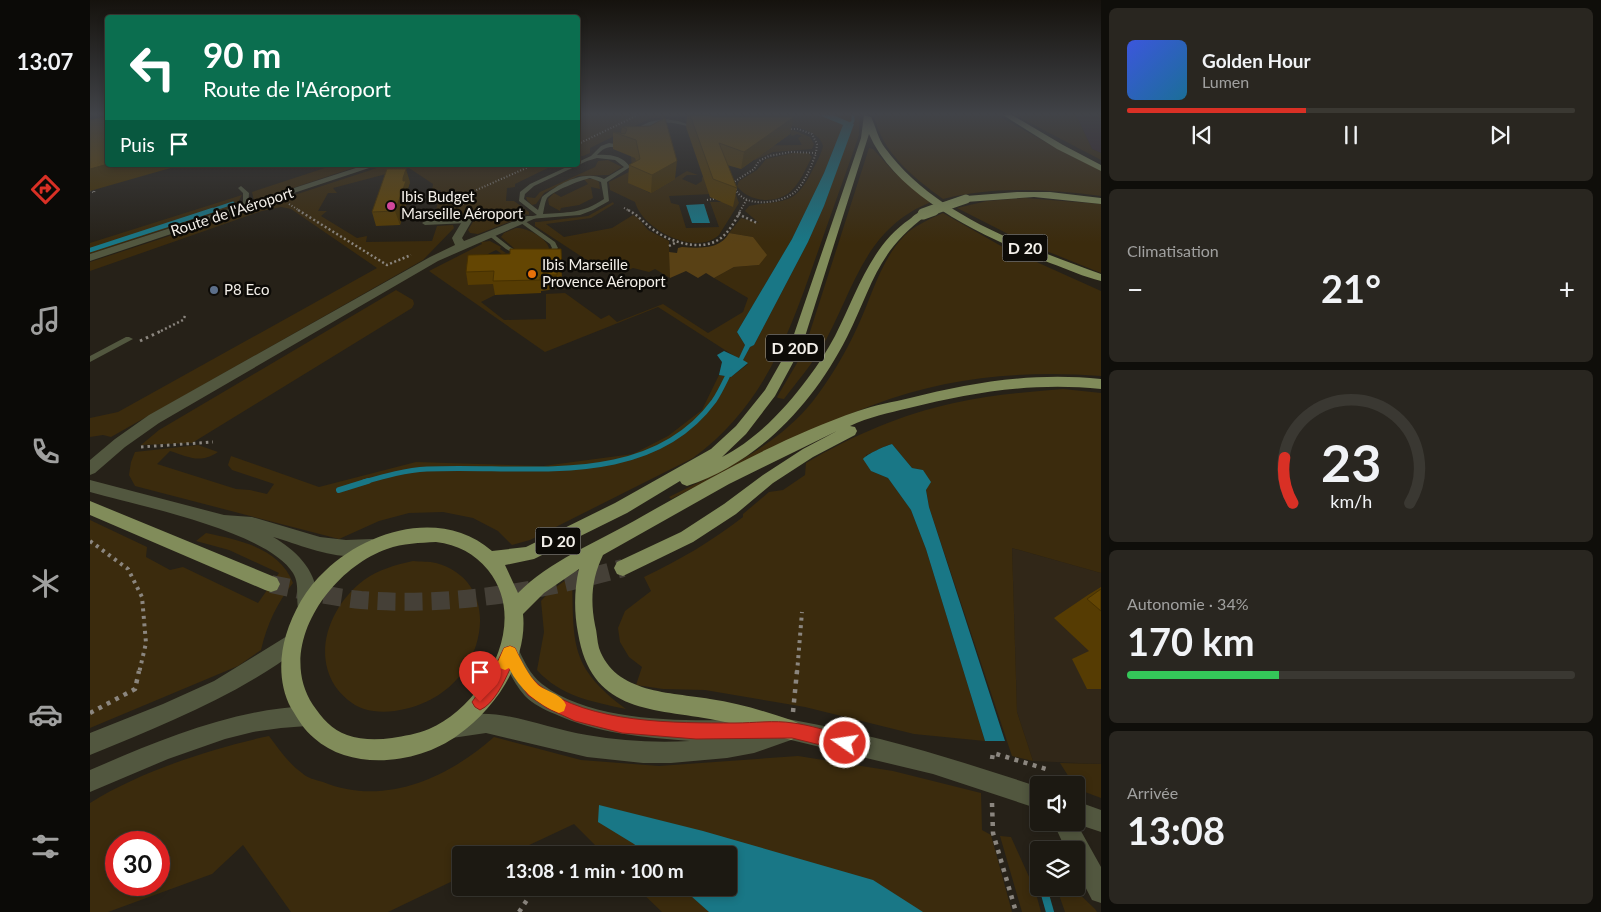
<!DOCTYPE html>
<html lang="fr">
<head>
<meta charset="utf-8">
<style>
	body { margin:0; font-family:Lato,sans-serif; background:#292620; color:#f1f3f6; height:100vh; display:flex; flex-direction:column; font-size:19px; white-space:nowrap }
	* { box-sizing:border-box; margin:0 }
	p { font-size:16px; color:#a0a09f }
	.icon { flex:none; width:28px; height:28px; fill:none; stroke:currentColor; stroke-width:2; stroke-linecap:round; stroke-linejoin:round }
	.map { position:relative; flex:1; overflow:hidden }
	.sheet { display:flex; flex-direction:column; gap:8px; padding:8px; background:#0f0e0a; width:500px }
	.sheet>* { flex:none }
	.banner { position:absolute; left:15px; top:15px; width:475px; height:152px; border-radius:5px; box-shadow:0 2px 8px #0003,0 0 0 1px #3a3832; background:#0b6e4f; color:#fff; overflow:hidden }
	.buttons { position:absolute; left:940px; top:776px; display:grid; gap:10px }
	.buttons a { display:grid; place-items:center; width:55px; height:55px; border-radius:5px; background:#1c1912; box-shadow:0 2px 8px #0003,0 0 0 1px #3a3832; font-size:25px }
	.speed { position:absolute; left:15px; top:831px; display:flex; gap:10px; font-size:25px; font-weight:700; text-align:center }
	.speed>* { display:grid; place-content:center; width:65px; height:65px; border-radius:50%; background:#1c1912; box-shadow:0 2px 8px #0003,0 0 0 1px #3a3832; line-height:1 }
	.speed .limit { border:8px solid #d22; background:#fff; color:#111 }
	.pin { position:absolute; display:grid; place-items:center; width:42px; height:42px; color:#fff; margin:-51px -21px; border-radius:50% 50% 50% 0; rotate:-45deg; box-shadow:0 0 5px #0007 }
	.pin .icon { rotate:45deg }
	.me { position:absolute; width:55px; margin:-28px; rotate:283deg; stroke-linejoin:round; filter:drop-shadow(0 0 4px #0008) }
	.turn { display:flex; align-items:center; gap:18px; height:105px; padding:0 15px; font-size:22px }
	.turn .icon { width:65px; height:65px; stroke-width:2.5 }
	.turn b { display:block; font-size:35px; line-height:42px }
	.then { display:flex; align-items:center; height:48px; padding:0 15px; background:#0003; gap:10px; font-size:19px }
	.big { font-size:38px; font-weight:700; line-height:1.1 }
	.sheet .widget { flex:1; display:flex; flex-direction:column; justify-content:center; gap:8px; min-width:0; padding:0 18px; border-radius:8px; background:#292620 }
	.sheet .dial { align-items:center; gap:0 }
	.dial svg { height:130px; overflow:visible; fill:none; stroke:#3a3832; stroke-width:7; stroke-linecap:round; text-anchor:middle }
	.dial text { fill:#f1f3f6; stroke:none }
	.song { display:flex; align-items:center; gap:15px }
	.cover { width:60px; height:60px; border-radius:8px; background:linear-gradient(135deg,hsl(230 70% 55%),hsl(200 70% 35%)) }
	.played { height:5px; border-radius:2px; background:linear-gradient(90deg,#d93025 40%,#3a3832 40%) }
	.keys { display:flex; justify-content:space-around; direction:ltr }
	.heat { display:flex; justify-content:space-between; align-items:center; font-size:28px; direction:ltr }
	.charge { height:8px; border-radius:4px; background:linear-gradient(90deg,#34c759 34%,#3a3832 0) }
	.trip { position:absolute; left:362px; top:846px; width:285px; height:50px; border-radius:5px; background:#1c1912; box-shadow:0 2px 8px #0003,0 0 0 1px #3a3832; font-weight:700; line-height:50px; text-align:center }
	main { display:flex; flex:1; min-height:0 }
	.menu { display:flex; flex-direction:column; width:90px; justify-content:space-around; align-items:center; background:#0b0a07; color:#a0a09f }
	.menu .icon { width:35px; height:35px }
	.menu .selected { color:#d93025 }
	.menu b { font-size:22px; color:#f1f3f6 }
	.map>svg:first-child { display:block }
	.commercial { fill:#312718 }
	.industrial { fill:#35232c }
	.green { fill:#3b2b0d; fill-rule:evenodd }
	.forest { fill:#594115 }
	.water { fill:#197786 }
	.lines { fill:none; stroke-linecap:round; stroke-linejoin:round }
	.stream-far4 { stroke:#197786; stroke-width:3 }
	.stream-far3 { stroke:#197786; stroke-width:4.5 }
	.stream-far2 { stroke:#197786; stroke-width:5 }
	.stream-far1 { stroke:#197786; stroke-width:6 }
	.stream { stroke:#197786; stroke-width:8 }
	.primary-tunnel { stroke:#454037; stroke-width:18; stroke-dasharray:18 9; stroke-linecap:butt }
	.path-far4 { stroke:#8b867f; stroke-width:2; stroke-dasharray:1 2; stroke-linecap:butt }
	.path-far3 { stroke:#8b867f; stroke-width:2.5; stroke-dasharray:2 2.5; stroke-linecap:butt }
	.path-far2 { stroke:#8b867f; stroke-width:3; stroke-dasharray:2.5 4; stroke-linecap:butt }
	.path-far1 { stroke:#8b867f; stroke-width:4; stroke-dasharray:3 4.5; stroke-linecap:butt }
	.path { stroke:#8b867f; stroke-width:4.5; stroke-dasharray:4 5.5; stroke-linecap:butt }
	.service { fill:#52573f; fill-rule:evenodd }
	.minor { fill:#52573f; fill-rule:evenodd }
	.primary { fill:#818c5a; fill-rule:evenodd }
	.primary-bridge-far1 { stroke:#818c5a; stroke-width:9 }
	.primary-bridge { stroke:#818c5a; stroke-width:11 }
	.wall { fill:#563c03 }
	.shaded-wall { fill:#463102 }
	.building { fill:#644603; stroke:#463102 }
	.route { fill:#d93025; stroke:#8d1f18 }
	.slow { fill:#f59e0b }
	.hotel-dot { fill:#d1479c; stroke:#0d0b07; stroke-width:2 }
	.food-dot { fill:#e8710a; stroke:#0d0b07; stroke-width:2 }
	.service-dot { fill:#5c6f8a; stroke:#0d0b07; stroke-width:2 }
	.labels { text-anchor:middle; stroke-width:5; stroke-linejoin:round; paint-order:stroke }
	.far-poi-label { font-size:15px; fill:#f3efe9; stroke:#0d0b07; text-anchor:start }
	.far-street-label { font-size:15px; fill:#f3efe9; stroke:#0d0b07 }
	.shield { fill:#0d0b07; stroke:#aeaba5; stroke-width:1 }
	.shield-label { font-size:16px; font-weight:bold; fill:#f3efe9 }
</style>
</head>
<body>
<main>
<nav class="menu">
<b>13:07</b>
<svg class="icon selected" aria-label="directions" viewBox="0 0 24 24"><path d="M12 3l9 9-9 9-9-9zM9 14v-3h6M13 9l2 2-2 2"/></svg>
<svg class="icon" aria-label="music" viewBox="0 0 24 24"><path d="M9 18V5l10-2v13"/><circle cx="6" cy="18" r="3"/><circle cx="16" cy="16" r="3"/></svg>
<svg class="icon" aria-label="phone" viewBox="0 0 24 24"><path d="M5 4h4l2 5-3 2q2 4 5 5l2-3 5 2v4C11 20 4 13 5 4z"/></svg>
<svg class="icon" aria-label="climate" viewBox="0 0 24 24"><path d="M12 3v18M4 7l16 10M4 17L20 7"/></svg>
<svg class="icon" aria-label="car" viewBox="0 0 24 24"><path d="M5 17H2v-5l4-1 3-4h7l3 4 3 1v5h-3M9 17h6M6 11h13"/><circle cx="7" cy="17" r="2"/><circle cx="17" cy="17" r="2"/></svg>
<svg class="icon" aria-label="filters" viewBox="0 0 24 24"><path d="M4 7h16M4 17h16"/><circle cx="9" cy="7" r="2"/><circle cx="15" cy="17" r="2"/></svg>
</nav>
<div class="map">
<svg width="1011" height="912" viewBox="0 0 1011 912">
	<rect width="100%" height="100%" fill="#262118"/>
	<path class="commercial" d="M922,548L1011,573V764L943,761L927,712Z"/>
	<path class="industrial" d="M986,115H1011V153L1002,149Z"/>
	<path class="green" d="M488,115H588L575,116L576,118H561L500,148V153L493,156H488Z
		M617,115H769V135C755,176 740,217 726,257C698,337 673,407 603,458L440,540L422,545L408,531L383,518L353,512L319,513L289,521L249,539L45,486L39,475L41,462L45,452L108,445L128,452C110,464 99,457 80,451L67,464L146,489L160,490L177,494L184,484L142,470L138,465L141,456L229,487L326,462L453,466L543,454L578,436L612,410L629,375L641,377L658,364L652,361L660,347L664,345L718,242L734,206L763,123L739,118L753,125L734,173L702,239L647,332L655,345L649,359L568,307L455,352L339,271L392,244L391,242L400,241L411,247L410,249L416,253L412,254L406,250L382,262L406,284L405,295L391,302L414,320L456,319V294L475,293L511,319L519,315L527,322L573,304L618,333L653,312L658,298L624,278L644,267L669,265L663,237L639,233L651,218L669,223L655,211L659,206C694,199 704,207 722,171C726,163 731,155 733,146C728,124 678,123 659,120L656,115L647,116L649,119L625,129Z
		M784,115H907L977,154L1011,170V196C958,189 905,186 853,199C823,177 792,153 784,115Z
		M925,115H986L1002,149L1011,153V160Z
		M703,130L720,137L724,144L722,149L683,152L665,160L640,146L712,145L708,138L712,136L707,134L702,136L698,131Z
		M779,148L783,149L804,172L841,202C771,230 764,294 729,352C719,368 706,383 694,399L688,398L687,397L707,363L717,341Z
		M703,153H718L722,157C716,168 710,183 701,191C686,205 658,202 647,186L649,181L667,170L676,159Z
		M541,156L563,157L539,183L560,193L597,171L608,175H597L592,179L606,185L612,181V177L621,180L622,194L579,196L581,203L589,205L596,228L629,227L620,202H631L634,195H646L649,203L629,235C605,257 552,229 545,202L520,190L519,182L539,172L542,167Z
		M518,160L532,167L519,175L488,176L454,193L446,204L442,205L437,200L436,197L445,198L450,192L505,167L508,161Z
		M244,165H272L164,201L162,192Z
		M296,165H464L425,184V187L417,188L416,201H424L439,212V215L434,214L432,217L388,234L380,233L378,230L389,212L377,211L370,218H340H344L351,190H342L343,184L319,168L243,188L247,193H238L228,211H237L231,216L267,238L277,236L276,242L342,241L347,226L363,225L364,228L333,260L21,437L13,435L0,437V418L28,412L287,268L201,209L191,207L172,211L0,271V262Z
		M494,179H505L509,182L510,189L501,187L503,198L489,205L471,208L470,211L459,205L458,199L464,193L471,197L498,184Z
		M152,195L146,206L0,254V243Z
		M935,198L1011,204V273L934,242L867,208L897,201Z
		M523,202L524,204L501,218L456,224L474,237L522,228L543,215L548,218L558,230L579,241L580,278L565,269L559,272L543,268L534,272L525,266L515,272L445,226V222H448L498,216Z
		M853,213L911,246L1011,291V376C935,370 855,377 783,405C714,431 648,466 581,499L579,497C631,471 685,448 723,401C739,380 755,354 766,330C781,299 790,261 814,236C825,225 840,219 853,213Z
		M426,228C436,227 457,238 459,248L457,251L426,250L411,237L414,233Z
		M306,290L323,300L324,304L322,308L102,443L51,445L69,430Z
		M973,389L1011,393V573L922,548L927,712L943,761L922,756L839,507L833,470L822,468L802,444C793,446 786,452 776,455L781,471L798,478L821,510L836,549L895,741L824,734L715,707L615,690L573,689L546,685L552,667L539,657L530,642L528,628L535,611L561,591L554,577C590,560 622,541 653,517V514L679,492L693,490L715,475L716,463C762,436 812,414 864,403C900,395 937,392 973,389Z
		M0,520L57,547L56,557L80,570L93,567L168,603L189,573L139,550L106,541L116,533C149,540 190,548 203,583C187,603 177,624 171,650L148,666L0,728Z
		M323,561C330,562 339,561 346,563C397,577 400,632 374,670C361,690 338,704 315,709C303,712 287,713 274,709C262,705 252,696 245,686C222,650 242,604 274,580C289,569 306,565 323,561Z
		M482,576C484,643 478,666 536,709C503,702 470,696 447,670L454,632L451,601L460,591Z
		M179,736C188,748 199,764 212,773C217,778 226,780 233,782C294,807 358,778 404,737L491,760L569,766L708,756L803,771L891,793L892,830L901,835L922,912H572L547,888H639V855H515L484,824L418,855H371V877L298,912H201L153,845L122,874L18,912H0V803C49,772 122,748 179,736ZM26,842H69V885H26Z
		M970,763L1011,764V798L987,789L986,785H984Z
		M910,836L921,837L945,890L951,912H932Z
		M967,889H984L1005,909L1007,912H975Z"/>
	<path class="forest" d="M639,233L663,237L677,255L669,265L644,267L624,278L616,273L608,278L596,271L580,278L579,252L587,253L588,248L592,247C609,248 630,250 639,233Z"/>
	<path class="water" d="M729,115H743L764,124L734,206L718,242L664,345L660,347L653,360L658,363L641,377L629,375L632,362L627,355L634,351L649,358L655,345L647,332L702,239L734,173L753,125Z
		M614,204L620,223H602L596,205Z
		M802,444L822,468L833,470L841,482L836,490L839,507L915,741H895L836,549L821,510L798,478L781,471L773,459C777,454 795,446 802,444Z
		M509,805L613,831L783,880L833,912H619L592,888H639V855H557L544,844L508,822Z"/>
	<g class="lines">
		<path class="stream-far4" d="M758,127L763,121V115
			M119,211L143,203"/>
		<path class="stream-far3" d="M0,250L123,210"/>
		<path class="stream-far2" d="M274,482C295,476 316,470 337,469C433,464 558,491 624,401C630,392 635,381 640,371"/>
		<path class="stream-far1" d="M249,490L278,481"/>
		<path class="stream" d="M954,891L960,912"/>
		<path class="primary-tunnel" d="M181,584C211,590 240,597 271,600C361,607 447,592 533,568"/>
		<path class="path-far4" d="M698,129H708L722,134L727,144L726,153
			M488,144L548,115
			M701,152L726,153C722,165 715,182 706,191C691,205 646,210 644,182L664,169L669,161L679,156Z
			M0,190L4,193L5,189
			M617,200L628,198
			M199,204L210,211
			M374,204L371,200L373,196L443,165
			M534,208L540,211
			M650,211L657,199"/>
		<path class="path-far3" d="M208,210L297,265L321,255
			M538,210C548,215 555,224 565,231C583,243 612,252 631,238C640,231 646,219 651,210
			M648,214L667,223
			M579,246L587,242
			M71,331L93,320L96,314"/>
		<path class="path-far2" d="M50,341L73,330
			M51,447L123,442"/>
		<path class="path-far1" d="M0,541L38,569L52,597L56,643L49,673
			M707,673L712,612"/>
		<path class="path" d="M703,712L707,671
			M0,713L45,689L49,671
			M902,759L903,753L956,769
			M902,803L903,833L926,912
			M429,912L439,897"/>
		<path class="service" d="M574,119L588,121L609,128L607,129C595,126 583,121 571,123C561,124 549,134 541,131L559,122Z
			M519,143L530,145L535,148L533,149C522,146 516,145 507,155C520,154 533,156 540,167L517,182L519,201L503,210L490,215L439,219V217L447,215L429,201L430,192L440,184L481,165H488V162L501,156L511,146ZM507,158L525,160L534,167L514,179C494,169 468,184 452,197L448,210L434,199L435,194L444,186L497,161ZM500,178L511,182L514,199C492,214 477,212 453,214C454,209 455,202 457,198C463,191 491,180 500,178Z
			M151,186L159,193L158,208L153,207V193L148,188Z
			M376,220L379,222L378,223L335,225L332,223L335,221Z
			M431,221H435L465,242L468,248L463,254L454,256V254L459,252L462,248L460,244L431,223Z
			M398,233H402L420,247L434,255L429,256L416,249L398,235Z
			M36,337H39L43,339L0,362V356Z"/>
		<path class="minor" d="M275,165H288L0,261V254Z
			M382,209L387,212L372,238L374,241L437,216H445L446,218L348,261L69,423L35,447L5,473L0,475V460L25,439L59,415L340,257L365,245L362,238L379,210Z
			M0,480L134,515L162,517L230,537L256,540L282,539L288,542L290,547L288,552C254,565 215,546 183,537C210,552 237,581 222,614L216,617L210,614C204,601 211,586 203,573C177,531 49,506 0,492Z
			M202,633L209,635L211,642L209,649C145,697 73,725 0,755V733L73,704L124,681Z
			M420,643L427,646C433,659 440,675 452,684C500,721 584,721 643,720C662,720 684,717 703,720C787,735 868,760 949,787V809L843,774L701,740L664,753L637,758L581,763H553L497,757L396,733L362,738L355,735L352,728L355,721C402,701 450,728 497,735C531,741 566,743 600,741C553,737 508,734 465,714C455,710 443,704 435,696C424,684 417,668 410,653L413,646Z
			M217,706L224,709L227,716L224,723L217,726L191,728L163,732L135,739L78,759L0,792V770C70,740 140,710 217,706Z
			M986,801L1011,810V832L987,824L1011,867V903L1002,900L986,869V850H976L963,822H986Z"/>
		<path class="primary" d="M774,115L781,117C786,127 788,139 795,148C845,216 935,246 1011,274V281C994,277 977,269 960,263C899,239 807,199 779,134L712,346L685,396L656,434L632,457C667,439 695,409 718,378C728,365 737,351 745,336C766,295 780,246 820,219C825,215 829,210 836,212V216C787,251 782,287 757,337C723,404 669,462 597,486L592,484L590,481L537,513L444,559L415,565L428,593C460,561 505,543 544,521C616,480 690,438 768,411C785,405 803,402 820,398C883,382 945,372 1011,379V389C945,382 883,392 819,408C798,413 779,417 760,426L765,427L767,431L765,435L723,457L683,483L646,514L603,542L533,576L527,574L524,568L527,562L591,532L634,504L673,475L713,449L747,431L639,484L513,555C502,578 500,599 505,625C507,632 507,641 509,648C525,694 581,692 620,699C648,703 674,711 701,720L708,723L711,730L708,737L701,740C674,732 648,724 620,719C557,708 501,711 488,633C484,612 484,590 489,569L454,593L433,614C438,661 405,709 368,735C329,764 262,772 224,738C214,730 208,719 201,708C189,686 189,658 196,635C203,612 216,588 235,571C278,530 352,508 402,551L436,547L525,503L621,449L646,426L675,390L700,346L771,138ZM346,542C368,545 384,553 398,570C441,623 393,706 339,729C327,734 314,736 302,738C287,740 271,740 257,735C242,730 232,718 223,705C185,647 240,569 297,549C313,543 330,543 346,542Z
			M913,115H922L973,145L1011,165V171L967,149Z
			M927,192H960L1011,198V204L944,197L876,202L871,199L876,196Z
			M0,501L187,578L190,584L187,590L181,592L175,590L0,515Z"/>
		<path class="primary-bridge-far1" d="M841,211L876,199"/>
		<path class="primary-bridge" d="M833,214L844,210"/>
	</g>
	<path class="wall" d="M597,115H616L700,134L651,169L637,165L647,188L643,207L620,197L596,127Z
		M1008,115H1011V121Z
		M560,126L585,179L561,193L538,183L539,165L546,161L545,158L523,149V132L531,133L532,127Z
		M320,182L318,188L319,195L310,225L286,226L282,212Z
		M471,249L472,281H468V288L460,289L459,290L451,291V293L405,295L403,284L378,285L376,272Z
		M1011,587V689H997L982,659L999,651L964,618L998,595Z"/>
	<path class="shaded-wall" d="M704,117L700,134L651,169L654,152Z
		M587,161L585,179L561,193L562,175Z
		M18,164V165H91L0,191V169Z
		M316,169L320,182L318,188L319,195L310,225L305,211L313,181V178Z"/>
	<path class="building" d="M600,115H616L624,117H704L654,152L629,143L647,188L623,179Z
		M18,116V164L0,169V120Z
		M575,118L587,161L562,175L539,165L550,159L546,140L523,132L535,134L537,129L532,127L560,126Z
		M297,169H316L313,178V181H316L305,211L282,212Z
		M420,249H471L472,268H467V275H458V277H450V280L403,281L404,271L376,272L378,255L420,254Z
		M1011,589V611L997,599Z"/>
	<linearGradient id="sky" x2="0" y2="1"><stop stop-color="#15120d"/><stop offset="0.47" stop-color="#414348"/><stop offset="1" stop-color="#414348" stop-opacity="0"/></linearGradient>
	<rect width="1011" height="243" fill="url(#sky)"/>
	<path class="route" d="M420,646L425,648C431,661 438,677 450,686C500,724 585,723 645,723C664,723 684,720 703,723C720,725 737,731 755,735L760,737L763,743L760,748L755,751L702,738L606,739L532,733L485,721L457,708L438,695L420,669C414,682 404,704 390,710L385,707L382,702L402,673L414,648Z"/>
	<path class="slow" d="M420,646L425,648C431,660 438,675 448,685C457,692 472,694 476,705L474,711L469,713C447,704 430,690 419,668L415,670L410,668L408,662L414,648Z"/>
	<circle class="hotel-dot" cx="301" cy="206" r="5"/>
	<circle class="food-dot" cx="442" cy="274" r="5"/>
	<circle class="service-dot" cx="124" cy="290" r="5"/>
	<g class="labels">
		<g class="far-poi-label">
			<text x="311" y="202">Ibis Budget<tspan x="311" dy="17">Marseille Aéroport</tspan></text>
			<text x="452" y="270">Ibis Marseille<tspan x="452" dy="17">Provence Aéroport</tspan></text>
			<text x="134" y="295">P8 Eco</text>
		</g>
		<g class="far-street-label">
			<text transform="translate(142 212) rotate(-18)" y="5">Route de l'Aéroport</text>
		</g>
		<g class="shield">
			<rect x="912.5" y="234.5" width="45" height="27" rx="4"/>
			<rect x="676" y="334.5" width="58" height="27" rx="4"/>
			<rect x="445.5" y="527.5" width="45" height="27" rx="4"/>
		</g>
		<g class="shield-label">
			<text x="935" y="254">D 20</text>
			<text x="705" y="354">D 20D</text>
			<text x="468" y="547">D 20</text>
		</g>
	</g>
</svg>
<div class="buttons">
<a><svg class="icon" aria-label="sound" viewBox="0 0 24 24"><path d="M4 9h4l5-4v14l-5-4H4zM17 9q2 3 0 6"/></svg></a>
<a><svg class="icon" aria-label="layers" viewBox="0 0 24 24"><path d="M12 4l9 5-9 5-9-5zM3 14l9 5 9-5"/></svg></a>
</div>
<div class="speed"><div class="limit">30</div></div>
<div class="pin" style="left:390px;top:702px;background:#d93025"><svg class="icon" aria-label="arrive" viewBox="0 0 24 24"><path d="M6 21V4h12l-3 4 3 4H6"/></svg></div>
<svg class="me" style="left:755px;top:743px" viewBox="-20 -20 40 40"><circle r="17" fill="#d93025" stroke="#fff" stroke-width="3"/><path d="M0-11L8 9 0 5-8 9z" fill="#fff"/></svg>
<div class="trip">13:08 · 1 min · 100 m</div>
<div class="banner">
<div class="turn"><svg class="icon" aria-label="left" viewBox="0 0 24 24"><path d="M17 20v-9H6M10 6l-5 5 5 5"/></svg><div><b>90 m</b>Route de l'Aéroport</div></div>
<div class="then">Puis<svg class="icon" aria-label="arrive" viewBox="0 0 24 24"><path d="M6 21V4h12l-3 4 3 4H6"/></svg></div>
</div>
</div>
<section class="sheet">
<div class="widget">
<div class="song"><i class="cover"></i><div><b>Golden Hour</b><p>Lumen</p></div></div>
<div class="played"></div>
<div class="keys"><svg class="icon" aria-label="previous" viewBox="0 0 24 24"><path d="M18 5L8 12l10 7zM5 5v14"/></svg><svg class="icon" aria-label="pause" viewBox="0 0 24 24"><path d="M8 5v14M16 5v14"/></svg><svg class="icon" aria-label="next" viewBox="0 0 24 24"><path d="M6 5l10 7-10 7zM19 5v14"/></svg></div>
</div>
<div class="widget"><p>Climatisation</p>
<div class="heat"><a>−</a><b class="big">21°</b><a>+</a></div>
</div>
<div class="widget dial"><svg viewBox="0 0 100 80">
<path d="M14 69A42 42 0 1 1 86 69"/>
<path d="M14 69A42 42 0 0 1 9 41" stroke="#d93025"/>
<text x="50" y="56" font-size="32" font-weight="700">23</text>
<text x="50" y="72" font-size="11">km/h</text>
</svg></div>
<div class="widget"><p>Autonomie · 34%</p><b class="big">170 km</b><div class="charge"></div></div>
<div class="widget"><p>Arrivée</p><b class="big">13:08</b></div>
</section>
</main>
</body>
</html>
